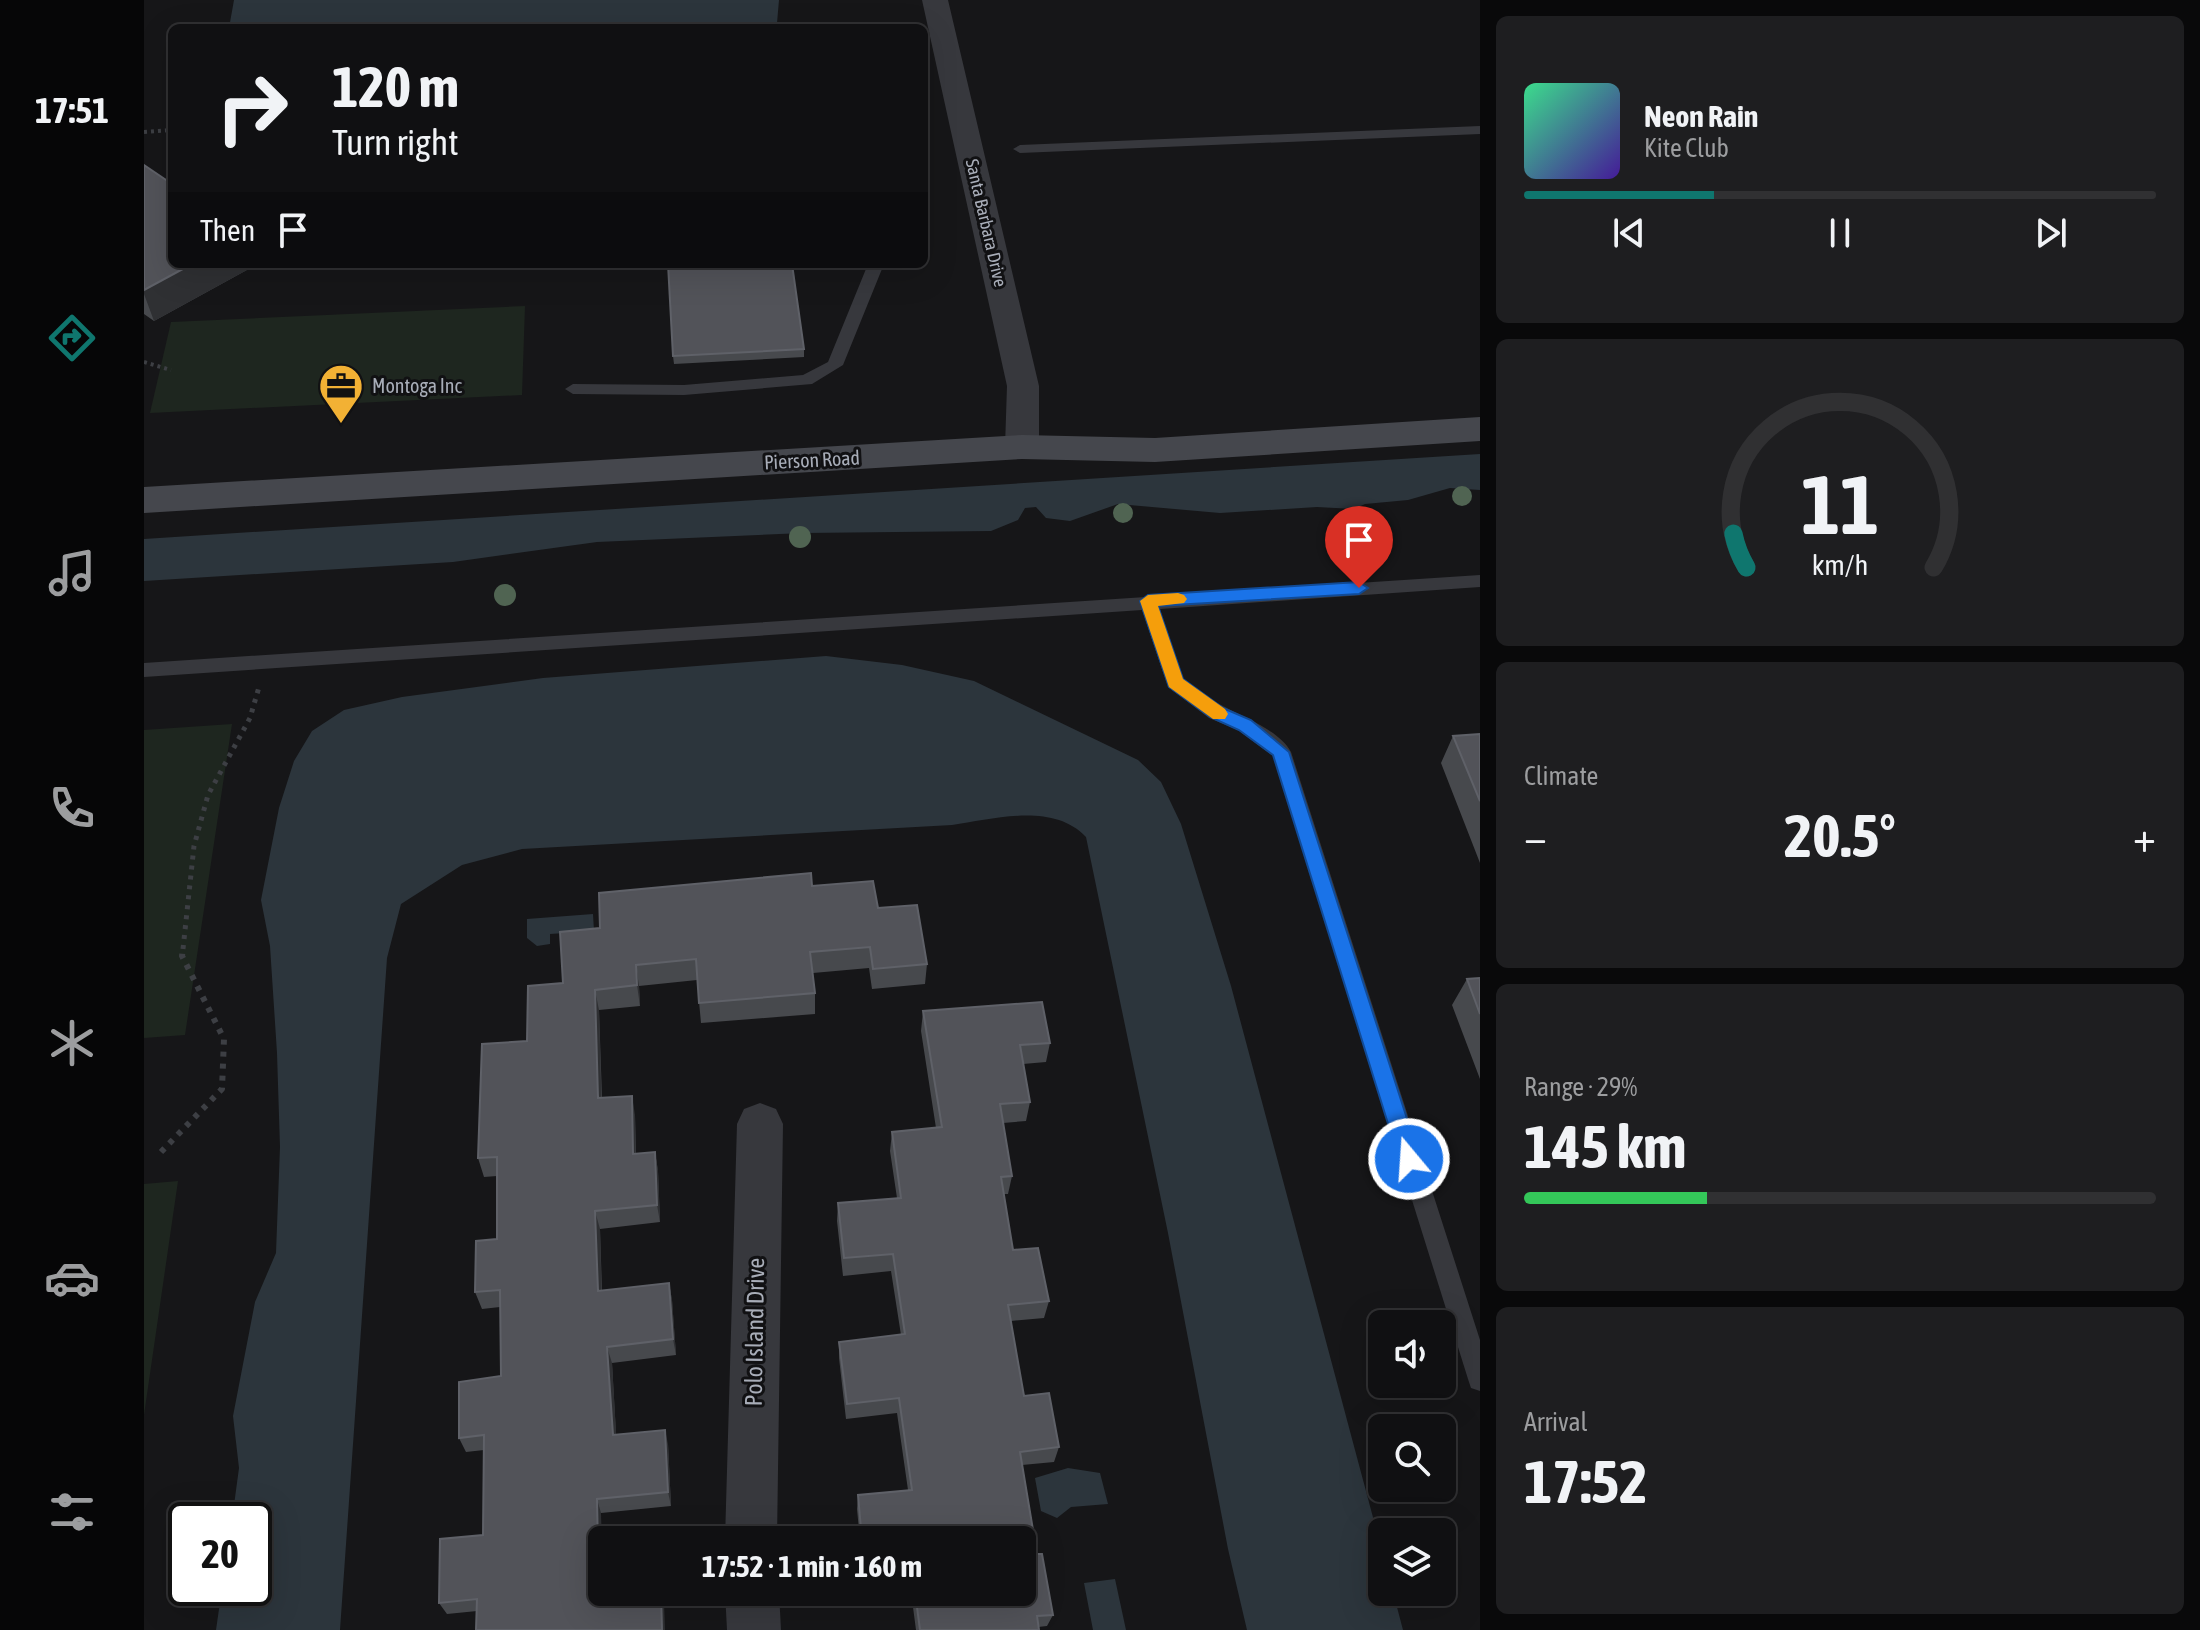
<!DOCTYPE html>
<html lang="en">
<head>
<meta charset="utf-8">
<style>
	body { margin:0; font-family:"Asap Condensed",sans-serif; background:#1e1e20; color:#f1f3f6; height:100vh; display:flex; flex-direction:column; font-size:30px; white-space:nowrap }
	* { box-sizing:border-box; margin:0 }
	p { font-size:26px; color:#9c9d9f }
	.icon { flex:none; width:44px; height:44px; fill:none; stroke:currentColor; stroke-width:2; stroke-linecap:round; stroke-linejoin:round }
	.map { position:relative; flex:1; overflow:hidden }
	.side { display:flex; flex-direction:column; gap:16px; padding:16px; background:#09090a; width:720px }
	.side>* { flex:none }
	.guide { position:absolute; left:24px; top:24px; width:760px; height:244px; border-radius:12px; box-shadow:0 8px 32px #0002,0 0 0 2px #303032; background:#101012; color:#f1f3f6; overflow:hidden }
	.fabs { position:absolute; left:1224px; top:1310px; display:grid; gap:16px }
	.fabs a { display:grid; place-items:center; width:88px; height:88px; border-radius:12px; background:#101012; box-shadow:0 8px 32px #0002,0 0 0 2px #303032; font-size:40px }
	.speed { position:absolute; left:24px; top:1502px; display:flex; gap:16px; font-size:40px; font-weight:700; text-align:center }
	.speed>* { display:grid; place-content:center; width:104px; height:104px; border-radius:50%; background:#101012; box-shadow:0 8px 32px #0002,0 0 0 2px #303032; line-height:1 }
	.speed .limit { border:4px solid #111; border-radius:12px; background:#fff; color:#111 }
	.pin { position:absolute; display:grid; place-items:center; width:68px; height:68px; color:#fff; margin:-82px -34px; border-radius:50% 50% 50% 0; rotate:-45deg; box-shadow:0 0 8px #0007 }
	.pin .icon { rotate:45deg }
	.me { position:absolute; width:88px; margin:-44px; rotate:342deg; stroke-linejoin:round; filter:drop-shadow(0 0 6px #0008) }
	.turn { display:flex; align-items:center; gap:28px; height:168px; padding:0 32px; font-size:36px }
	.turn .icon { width:104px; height:104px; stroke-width:2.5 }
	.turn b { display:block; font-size:56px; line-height:68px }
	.then { display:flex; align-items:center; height:76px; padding:0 32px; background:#0003; gap:16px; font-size:30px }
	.big { font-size:60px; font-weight:700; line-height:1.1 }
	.side .card { flex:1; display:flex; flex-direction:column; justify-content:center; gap:12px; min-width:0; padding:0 28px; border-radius:12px; background:#1e1e20 }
	.side .dial { align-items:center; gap:0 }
	.dial svg { height:208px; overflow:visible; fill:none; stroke:#303032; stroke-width:7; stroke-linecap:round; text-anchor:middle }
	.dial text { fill:#f1f3f6; stroke:none }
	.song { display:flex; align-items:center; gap:24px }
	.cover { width:96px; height:96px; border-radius:12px; background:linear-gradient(135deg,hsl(150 70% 55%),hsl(260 70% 35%)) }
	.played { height:8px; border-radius:4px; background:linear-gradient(90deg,#0f766e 30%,#303032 30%) }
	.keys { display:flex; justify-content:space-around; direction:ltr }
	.heat { display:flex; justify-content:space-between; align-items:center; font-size:44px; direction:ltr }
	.charge { height:12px; border-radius:6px; background:linear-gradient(90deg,#34c759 29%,#303032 0) }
	.trip { position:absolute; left:444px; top:1526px; width:448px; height:80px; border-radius:12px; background:#101012; box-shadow:0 8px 32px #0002,0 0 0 2px #303032; font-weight:700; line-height:80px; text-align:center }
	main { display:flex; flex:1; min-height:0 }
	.tabs { display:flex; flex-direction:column; width:144px; justify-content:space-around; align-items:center; background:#060607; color:#9c9d9f }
	.tabs .icon { width:56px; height:56px }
	.tabs .current { color:#0f766e }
	.tabs b { font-size:36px; color:#f1f3f6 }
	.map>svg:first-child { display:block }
	.green { fill:#1e261f }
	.water { fill:#2c353c }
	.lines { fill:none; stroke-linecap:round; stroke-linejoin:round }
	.path-far2 { stroke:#3d3f44; stroke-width:4; stroke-dasharray:3 4; stroke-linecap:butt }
	.path-far1 { stroke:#3d3f44; stroke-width:5; stroke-dasharray:4 6; stroke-linecap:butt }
	.path { stroke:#3d3f44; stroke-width:6; stroke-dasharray:5 7; stroke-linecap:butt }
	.lane { fill:#37383d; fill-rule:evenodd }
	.street { fill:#37383d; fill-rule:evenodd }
	.secondary { fill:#45474d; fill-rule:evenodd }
	.tree { fill:#506452 }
	.wall { fill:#47494d }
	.shaded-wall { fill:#2f3033 }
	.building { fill:#525359; stroke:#5f6168; stroke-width:2 }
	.route { fill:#1a73e8; stroke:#114b97; stroke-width:2 }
	.slow { fill:#f59e0b }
	.labels { text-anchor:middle; stroke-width:6; stroke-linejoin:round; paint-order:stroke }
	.far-street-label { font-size:18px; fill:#a8adb8; stroke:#111113 }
	.poi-label { font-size:20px; fill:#a8adb8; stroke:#111113; text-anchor:start }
	.street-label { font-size:20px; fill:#a8adb8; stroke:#111113 }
	.near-street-label { font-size:24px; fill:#a8adb8; stroke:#111113 }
</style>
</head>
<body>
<main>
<nav class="tabs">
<b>17:51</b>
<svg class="icon current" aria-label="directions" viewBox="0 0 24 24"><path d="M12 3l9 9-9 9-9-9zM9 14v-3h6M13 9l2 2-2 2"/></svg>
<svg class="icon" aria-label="music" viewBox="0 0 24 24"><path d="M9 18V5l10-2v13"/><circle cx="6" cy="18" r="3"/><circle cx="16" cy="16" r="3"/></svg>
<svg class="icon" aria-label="phone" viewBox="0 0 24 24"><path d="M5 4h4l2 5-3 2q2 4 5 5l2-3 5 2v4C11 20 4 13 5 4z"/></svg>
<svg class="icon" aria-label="climate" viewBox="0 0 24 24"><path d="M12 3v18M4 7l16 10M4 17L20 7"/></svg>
<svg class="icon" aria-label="car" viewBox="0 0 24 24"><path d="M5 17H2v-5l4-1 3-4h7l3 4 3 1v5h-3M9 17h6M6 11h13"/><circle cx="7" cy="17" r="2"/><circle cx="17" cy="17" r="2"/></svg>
<svg class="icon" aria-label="filters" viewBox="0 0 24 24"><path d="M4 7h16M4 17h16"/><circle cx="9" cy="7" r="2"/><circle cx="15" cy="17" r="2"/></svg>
</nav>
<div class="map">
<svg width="1336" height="1630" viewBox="0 0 1336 1630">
	<rect width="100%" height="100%" fill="#161618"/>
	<path class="green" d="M381,306L378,395L6,413L27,322Z
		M88,724L41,1035L0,1038V730Z
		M34,1181L0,1415V1184Z"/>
	<path class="water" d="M90,0H635L633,23L614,28H85Z
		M1336,454V490L1306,488L1264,500L1221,504L1210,509L1173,507L1076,513L974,504L926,521L902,518L892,507L881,508L874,520L847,531L659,533L453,542L309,562L0,581V539Z
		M682,656L758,665L830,681L994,760L1017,782L1037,824L1087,986L1238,1551V1592H1249L1259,1630H1103L1084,1549L1024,1233L942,837C909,802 850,819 808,825L378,849L318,865L257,904L243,958L196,1630H72L78,1588H110V1520H88L95,1468L89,1416L111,1302L132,1253L136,1147L133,1053L126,946L117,900L135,808L150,761L168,731L200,710L258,697L399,678Z
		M449,914L450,931L406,934V944L393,946L383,938V919Z
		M924,1468L956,1473L964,1504L927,1507L913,1518L897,1511L891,1478Z
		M971,1579L982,1630H949L940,1583Z"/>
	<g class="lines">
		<path class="path-far2" d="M0,132L28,130
			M0,362L27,370"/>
		<path class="path-far1" d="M39,949L50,846L64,795L106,718L115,687"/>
		<path class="path" d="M17,1152L78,1089L80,1039L38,956L39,947"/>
		<path class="lane" d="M1336,126V134L876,153L869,149L876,145Z
			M724,264H740L699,365L668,384L540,395L429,394L421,389L429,384L540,385L659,375L684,362Z
			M1336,575V587L1016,609C1021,626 1030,667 1040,679C1066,709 1129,720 1147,752L1336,1340V1391L1327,1388L1324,1379L1129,756L1094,730L1065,718L1024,687L998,610L0,677V663Z"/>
		<path class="street" d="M778,0H804L895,386V447L890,455L878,458L866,455L861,447L863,386Z
			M616,1103L632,1109L639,1124L633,1540H581L593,1124L600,1109Z
			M581,1592H635L637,1630H583Z"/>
		<path class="secondary" d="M1336,417V441L1011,462L878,459L0,513V487L878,435L1011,438Z"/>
	</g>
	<g class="tree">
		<circle cx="1318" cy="496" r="10"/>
		<circle cx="979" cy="513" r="10"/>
		<circle cx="656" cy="537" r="11"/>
		<circle cx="361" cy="595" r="11"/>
	</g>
	<path class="wall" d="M0,165L28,264H114L10,321L0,314Z
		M660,349V357L530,364L529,356Z
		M1336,734V863L1297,763L1309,736Z
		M668,886L734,908L783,964L781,984L728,989L725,968L669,973L671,993V1014L557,1023L553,980L495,986L496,1006L455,1010L458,1098L491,1115L492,1154L511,1152L514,1171L516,1222L456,1229L458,1291L525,1283L528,1300L532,1355L468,1363L472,1434L524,1444L527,1506L457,1513L458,1592H460V1595L489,1592H517L520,1601L333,1611L303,1614L295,1603L339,1535L340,1450L322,1452L315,1438L357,1376L356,1307L338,1309L331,1292L353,1239V1176L340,1177L334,1158L383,1041L419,983L456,928Z
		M1336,978V1079L1308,1005L1323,979Z
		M779,1011L906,1043L902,1062L879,1064L886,1102L882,1121L859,1123L868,1176L864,1194H860L869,1250L905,1301L900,1318L867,1321L880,1396L915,1447L910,1462L878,1465L893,1554L909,1615L903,1626L894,1627L895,1630H772L767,1592H878V1540H716L713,1509L714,1495L764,1490L753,1413L702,1419L695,1358V1342L757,1335L747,1271L699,1276L693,1221L694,1203L753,1198L746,1151L748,1132L792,1128L777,1031Z"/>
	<path class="shaded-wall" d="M48,264H114L10,321L0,294V290Z
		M492,965L495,986L496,1006L493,985Z
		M451,990L455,1010L458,1118L454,1098Z
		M488,1096L491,1115L492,1173L489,1154Z
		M511,1152L514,1171L516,1222L513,1205Z
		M451,1211L456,1229L458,1308L454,1291Z
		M525,1283L528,1300L532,1355L529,1339Z
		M463,1347L468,1363L473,1449L469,1435Z
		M521,1430L524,1444L527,1506L524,1492Z
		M453,1499L457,1513L458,1592H460V1607L455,1596Z
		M517,1592L520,1601L521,1630H518Z"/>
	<path class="building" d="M0,165L28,184V264H48L0,290Z
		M524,264H648L660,349L529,356Z
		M1336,734V801L1309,736Z
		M667,873L668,886L729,881L734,908L773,905L783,964L729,969L726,947L666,952L671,993L555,1003L552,959L492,965L493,985L451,990L454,1098L488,1096L489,1154L511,1152L513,1205L451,1211L454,1291L525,1283L529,1339L463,1347L469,1435L521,1430L524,1492L453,1499L455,1596L489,1592H517L518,1630H332L333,1599L295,1603L296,1539L339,1535L340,1435L315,1438V1382L357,1376L356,1290L331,1292L332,1241L353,1239V1157L334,1158L338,1044L383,1041L384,986L419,983L416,932L456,928L455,893Z
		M1336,978V1014L1323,979Z
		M898,1002L906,1043L876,1045L886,1102L856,1104L868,1176L857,1177L869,1250L894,1248L905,1301L864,1305L880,1396L905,1393L915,1447L876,1452L893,1554H898L909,1615L893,1616L895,1630H776L771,1592H878V1540H718L714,1495L768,1490L755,1398L703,1404L695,1342L761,1334L749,1254L700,1258L694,1203L757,1198L748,1132L798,1127L779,1011Z"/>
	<path class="route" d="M1215,582L1224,588L1215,594L1014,606L1039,679L1079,708L1107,720L1145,752L1276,1159L1273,1165L1265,1168L1258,1165L1255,1159L1129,755L1095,730L1066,717L1025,687L996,601L1004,595Z"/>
	<path class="slow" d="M1034,593L1040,595L1043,599L1040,603L1014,606L1039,679L1081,709L1084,714L1081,719H1069L1025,687L996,601L1004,595Z"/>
	<defs>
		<g id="office-pin" transform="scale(2.3)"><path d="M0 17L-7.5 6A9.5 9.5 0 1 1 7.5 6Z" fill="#f2b134" stroke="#111113"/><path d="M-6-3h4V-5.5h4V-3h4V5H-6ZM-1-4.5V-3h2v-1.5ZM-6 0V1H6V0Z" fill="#111"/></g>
	</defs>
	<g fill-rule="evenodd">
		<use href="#office-pin" x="197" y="386"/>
	</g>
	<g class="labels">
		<g class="far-street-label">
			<text transform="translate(842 223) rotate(77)" y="6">Santa Barbara Drive</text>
		</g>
		<g class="poi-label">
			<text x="228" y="393">Montoga Inc</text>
		</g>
		<g class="street-label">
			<text transform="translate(668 460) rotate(-3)" y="7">Pierson Road</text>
		</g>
		<g class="near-street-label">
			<text transform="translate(611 1332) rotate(-89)" y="8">Polo Island Drive</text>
		</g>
	</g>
</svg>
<div class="fabs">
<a><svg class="icon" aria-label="sound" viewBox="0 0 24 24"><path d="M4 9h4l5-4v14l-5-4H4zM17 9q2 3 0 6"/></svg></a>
<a><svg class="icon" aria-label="search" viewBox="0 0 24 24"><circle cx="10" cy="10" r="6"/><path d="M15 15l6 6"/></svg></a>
<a><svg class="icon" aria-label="layers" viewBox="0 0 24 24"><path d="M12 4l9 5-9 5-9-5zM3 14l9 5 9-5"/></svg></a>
</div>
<div class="speed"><div class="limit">20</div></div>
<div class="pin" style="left:1215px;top:588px;background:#d93025"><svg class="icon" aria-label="arrive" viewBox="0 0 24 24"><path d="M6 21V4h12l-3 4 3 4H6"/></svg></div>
<svg class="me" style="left:1265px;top:1159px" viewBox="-20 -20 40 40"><circle r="17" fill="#1a73e8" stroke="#fff" stroke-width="3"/><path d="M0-11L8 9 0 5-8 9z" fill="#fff"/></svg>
<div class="trip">17:52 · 1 min · 160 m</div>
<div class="guide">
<div class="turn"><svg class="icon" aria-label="right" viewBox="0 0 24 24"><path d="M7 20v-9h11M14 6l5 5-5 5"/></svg><div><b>120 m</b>Turn right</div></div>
<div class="then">Then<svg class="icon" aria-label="arrive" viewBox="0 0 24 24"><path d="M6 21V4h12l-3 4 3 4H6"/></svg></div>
</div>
</div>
<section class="side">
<div class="card">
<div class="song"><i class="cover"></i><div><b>Neon Rain</b><p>Kite Club</p></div></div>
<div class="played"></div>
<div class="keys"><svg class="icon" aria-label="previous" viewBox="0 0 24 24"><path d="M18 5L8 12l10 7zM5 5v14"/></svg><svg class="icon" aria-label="pause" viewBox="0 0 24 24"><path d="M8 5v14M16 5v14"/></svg><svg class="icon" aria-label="next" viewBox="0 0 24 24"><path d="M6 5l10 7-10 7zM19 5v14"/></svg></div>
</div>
<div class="card dial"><svg viewBox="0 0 100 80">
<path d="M14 69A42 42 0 1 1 86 69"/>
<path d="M14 69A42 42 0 0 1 9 56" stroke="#0f766e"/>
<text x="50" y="56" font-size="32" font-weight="700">11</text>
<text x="50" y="72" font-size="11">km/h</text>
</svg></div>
<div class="card"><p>Climate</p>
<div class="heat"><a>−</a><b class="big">20.5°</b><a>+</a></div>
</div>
<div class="card"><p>Range · 29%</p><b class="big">145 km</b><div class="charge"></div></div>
<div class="card"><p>Arrival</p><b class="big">17:52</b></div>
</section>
</main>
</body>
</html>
